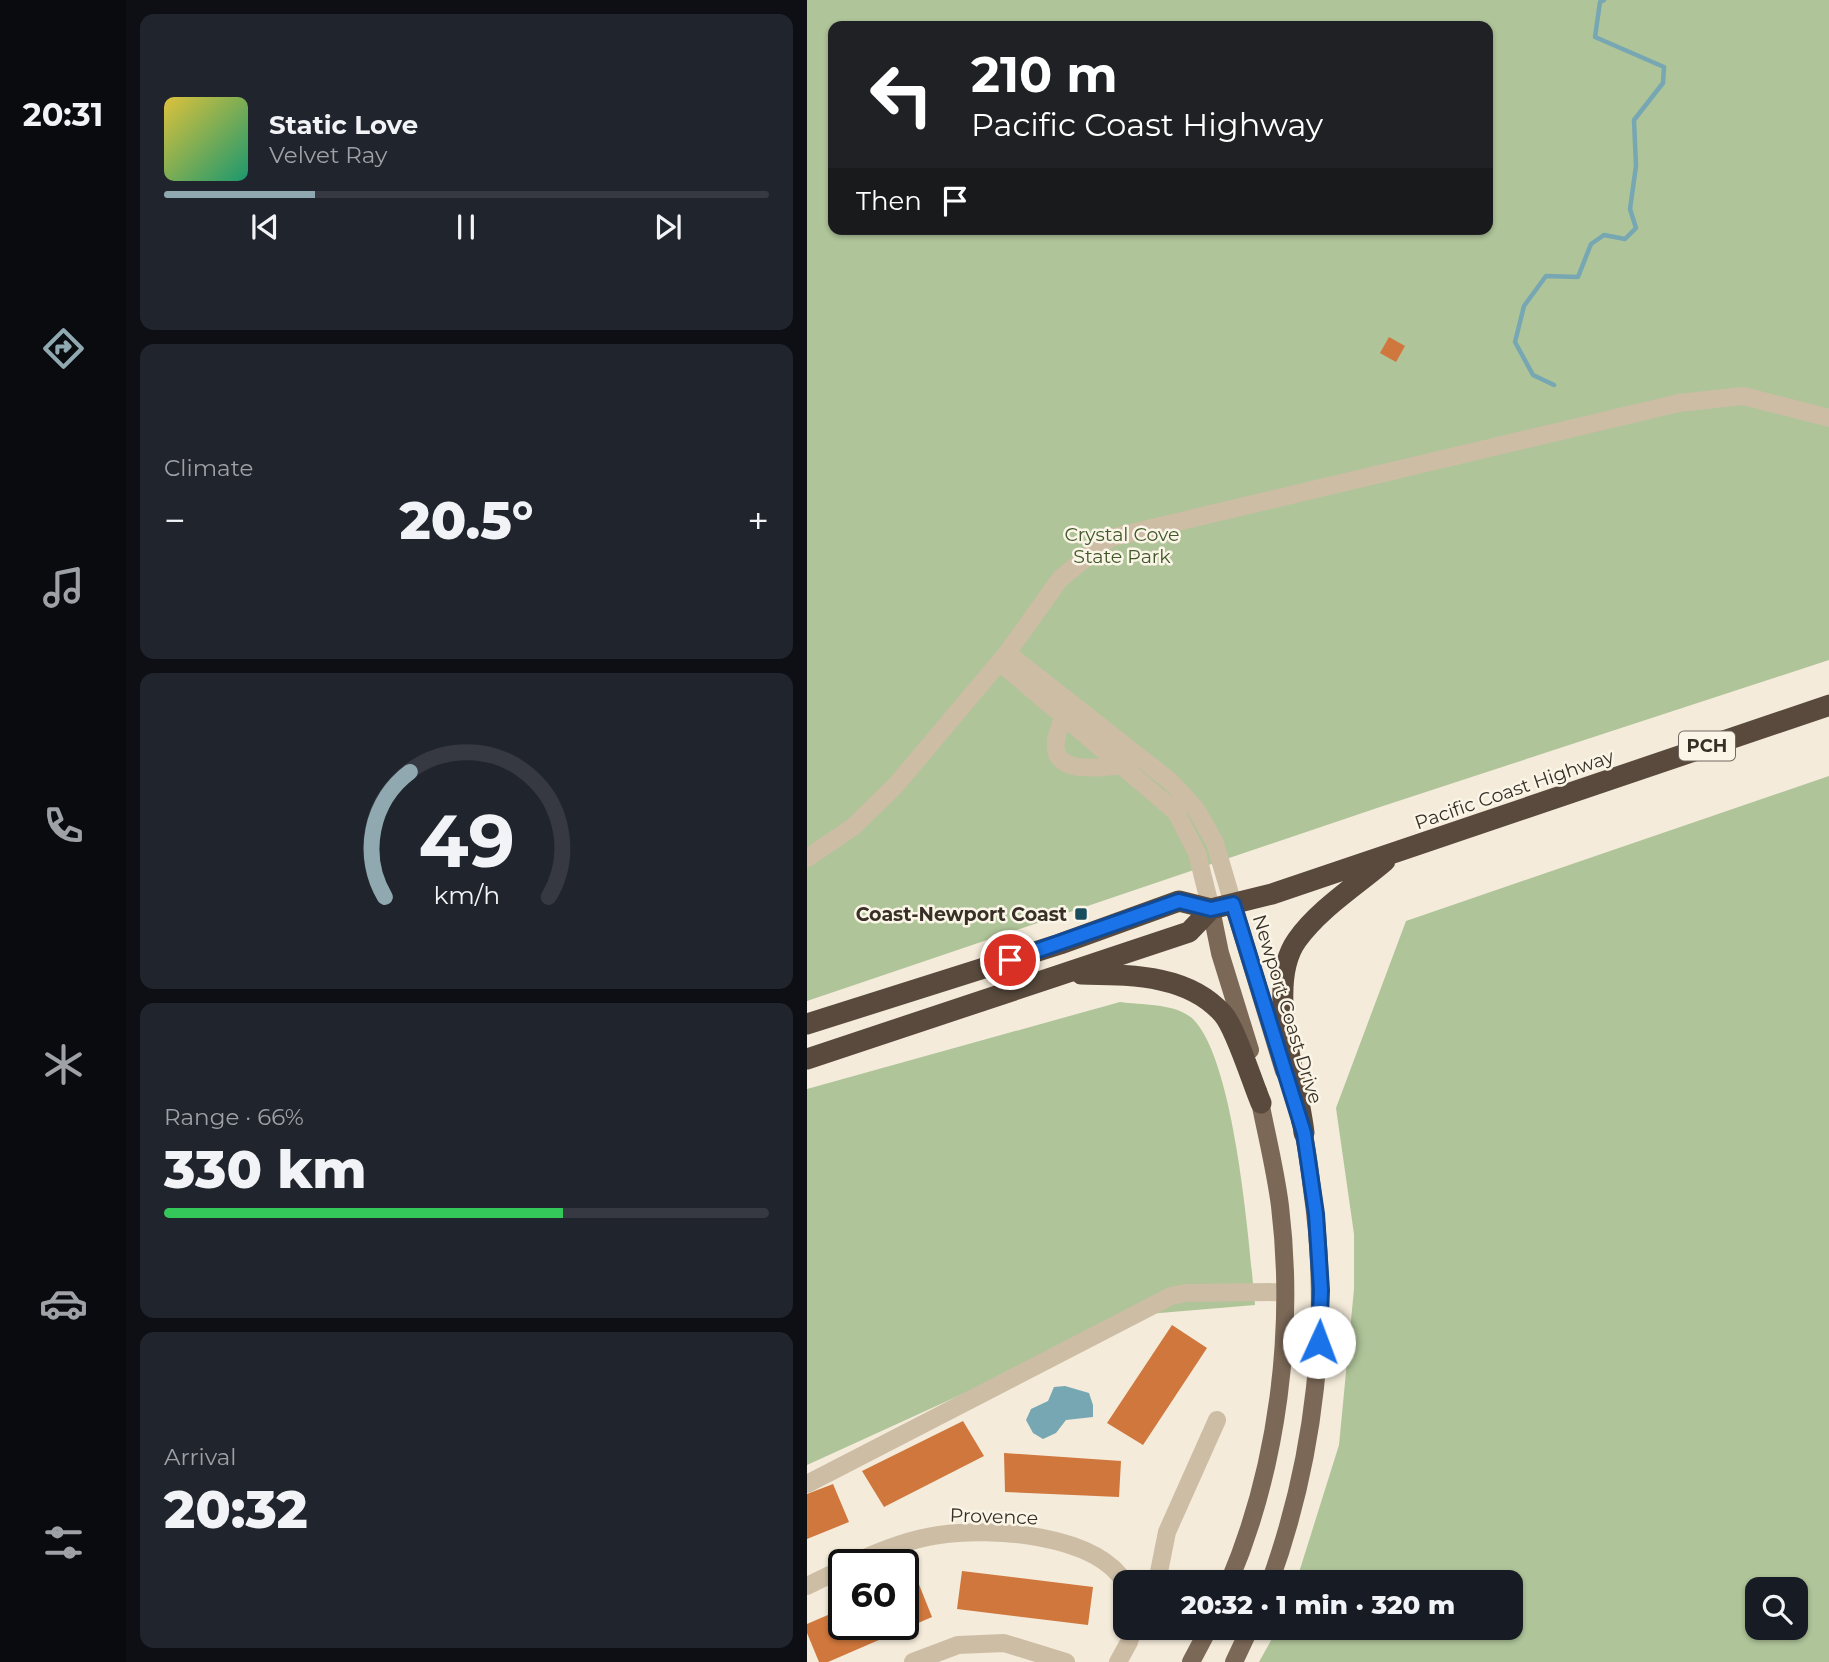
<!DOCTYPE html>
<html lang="en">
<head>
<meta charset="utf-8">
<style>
	body { margin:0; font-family:Montserrat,sans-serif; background:#20242c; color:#f1f3f6; height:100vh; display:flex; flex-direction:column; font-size:26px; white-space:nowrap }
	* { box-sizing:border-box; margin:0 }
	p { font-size:23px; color:#9ea1a6 }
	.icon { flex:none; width:38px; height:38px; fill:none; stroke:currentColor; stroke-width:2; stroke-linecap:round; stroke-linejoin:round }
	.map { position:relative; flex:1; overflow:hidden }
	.sheet { display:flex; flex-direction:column; gap:14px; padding:14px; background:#0d0f14; width:681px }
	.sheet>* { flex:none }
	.guide { position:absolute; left:21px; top:21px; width:665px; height:214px; border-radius:14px; box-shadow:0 2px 5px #0004; background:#202124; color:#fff; overflow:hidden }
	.controls { position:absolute; left:938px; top:1577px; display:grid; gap:14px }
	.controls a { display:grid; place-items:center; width:63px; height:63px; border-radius:14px; background:#171b24; box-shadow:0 2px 5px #0004; font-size:35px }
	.speed { position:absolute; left:21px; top:1549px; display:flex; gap:14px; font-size:35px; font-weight:700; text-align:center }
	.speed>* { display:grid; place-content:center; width:91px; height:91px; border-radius:50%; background:#171b24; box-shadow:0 2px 5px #0004; line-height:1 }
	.speed .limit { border:4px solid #111; border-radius:10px; background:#fff; color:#111 }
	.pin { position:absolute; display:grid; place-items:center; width:60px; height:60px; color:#fff; margin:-30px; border:4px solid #fff; border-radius:50%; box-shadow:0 2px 7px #0007 }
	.me { position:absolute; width:77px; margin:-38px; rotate:2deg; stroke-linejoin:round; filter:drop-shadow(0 0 5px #0008) }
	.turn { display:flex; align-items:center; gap:24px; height:147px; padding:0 28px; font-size:32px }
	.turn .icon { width:91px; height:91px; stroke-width:2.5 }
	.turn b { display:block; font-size:49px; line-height:60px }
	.then { display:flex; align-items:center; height:66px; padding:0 28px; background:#0003; gap:14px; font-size:26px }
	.big { font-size:52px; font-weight:800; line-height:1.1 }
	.sheet .tile { flex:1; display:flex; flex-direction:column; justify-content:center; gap:10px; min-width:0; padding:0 24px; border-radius:14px; background:#20242c }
	.sheet .dial { align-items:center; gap:0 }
	.dial svg { height:182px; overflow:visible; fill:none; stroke:#363941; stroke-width:7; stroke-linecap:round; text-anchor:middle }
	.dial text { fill:#f1f3f6; stroke:none }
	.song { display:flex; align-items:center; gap:21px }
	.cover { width:84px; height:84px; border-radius:10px; background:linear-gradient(135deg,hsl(50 70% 55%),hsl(160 70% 35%)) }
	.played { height:7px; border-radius:4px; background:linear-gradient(90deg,#90a9b1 25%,#363941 25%) }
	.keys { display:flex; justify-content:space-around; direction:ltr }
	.heat { display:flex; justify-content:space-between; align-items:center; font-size:38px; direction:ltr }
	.charge { height:10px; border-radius:5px; background:linear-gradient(90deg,#34c759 66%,#363941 0) }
	.trip { position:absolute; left:306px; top:1570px; width:410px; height:70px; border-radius:14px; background:#171b24; box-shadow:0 2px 5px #0004; font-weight:800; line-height:70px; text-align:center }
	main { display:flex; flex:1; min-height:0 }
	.tabs { display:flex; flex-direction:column; width:126px; justify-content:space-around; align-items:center; background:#090b0e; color:#9ea1a6 }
	.tabs .icon { width:49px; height:49px }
	.tabs .selected { color:#90a9b1 }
	.tabs b { font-size:32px; color:#f1f3f6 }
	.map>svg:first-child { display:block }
	.green { fill:#afc499; fill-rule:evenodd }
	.water { fill:#77a7b3 }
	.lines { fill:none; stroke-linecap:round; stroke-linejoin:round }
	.stream { stroke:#77a7b3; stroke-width:4.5 }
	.building { fill:#cf773c }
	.minor { stroke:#cdbda5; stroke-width:18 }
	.major { stroke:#7b6857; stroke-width:18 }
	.highway { stroke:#594a3d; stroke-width:21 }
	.route-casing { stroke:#114b97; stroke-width:18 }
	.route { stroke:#1a73e8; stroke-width:12 }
	.poi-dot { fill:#194e5c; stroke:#fbf5e7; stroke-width:2.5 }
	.labels { text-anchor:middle; stroke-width:5; stroke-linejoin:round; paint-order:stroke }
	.shield { fill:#fbf5e7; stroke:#726a61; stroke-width:2 }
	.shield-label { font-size:18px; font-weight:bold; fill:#382f27 }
	.park-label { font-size:19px; fill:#3f5829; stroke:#fbf5e7 }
	.street-label { font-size:19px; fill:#382f27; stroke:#fbf5e7 }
	.poi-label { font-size:19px; font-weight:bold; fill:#382f27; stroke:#fbf5e7; text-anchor:end }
</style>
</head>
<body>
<main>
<nav class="tabs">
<b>20:31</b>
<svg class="icon selected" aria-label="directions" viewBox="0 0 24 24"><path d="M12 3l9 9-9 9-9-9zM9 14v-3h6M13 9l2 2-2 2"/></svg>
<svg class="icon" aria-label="music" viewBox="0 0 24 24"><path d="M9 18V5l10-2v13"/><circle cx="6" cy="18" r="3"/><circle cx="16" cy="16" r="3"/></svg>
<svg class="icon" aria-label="phone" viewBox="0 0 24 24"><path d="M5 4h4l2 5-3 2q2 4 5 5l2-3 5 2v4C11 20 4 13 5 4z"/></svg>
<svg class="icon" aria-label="climate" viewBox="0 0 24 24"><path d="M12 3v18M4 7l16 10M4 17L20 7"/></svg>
<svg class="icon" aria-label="car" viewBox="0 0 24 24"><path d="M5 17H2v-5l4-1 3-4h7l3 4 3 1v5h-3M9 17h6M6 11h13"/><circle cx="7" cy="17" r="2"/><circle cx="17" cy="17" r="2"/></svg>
<svg class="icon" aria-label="filters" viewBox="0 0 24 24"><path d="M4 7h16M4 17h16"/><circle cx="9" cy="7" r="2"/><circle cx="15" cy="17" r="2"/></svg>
</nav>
<section class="sheet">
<div class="tile">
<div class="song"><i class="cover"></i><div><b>Static Love</b><p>Velvet Ray</p></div></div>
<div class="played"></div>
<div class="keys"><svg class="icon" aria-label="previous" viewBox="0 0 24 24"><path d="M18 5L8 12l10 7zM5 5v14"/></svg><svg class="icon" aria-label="pause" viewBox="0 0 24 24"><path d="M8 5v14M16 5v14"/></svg><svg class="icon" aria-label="next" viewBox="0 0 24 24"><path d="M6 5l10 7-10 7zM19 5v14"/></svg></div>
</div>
<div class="tile"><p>Climate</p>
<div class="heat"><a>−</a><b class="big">20.5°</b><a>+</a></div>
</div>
<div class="tile dial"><svg viewBox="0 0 100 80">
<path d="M14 69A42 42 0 1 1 86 69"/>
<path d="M14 69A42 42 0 0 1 25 14" stroke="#90a9b1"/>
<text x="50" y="56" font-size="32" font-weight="700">49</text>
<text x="50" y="72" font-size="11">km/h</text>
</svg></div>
<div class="tile"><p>Range · 66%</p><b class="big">330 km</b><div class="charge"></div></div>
<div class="tile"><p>Arrival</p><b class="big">20:32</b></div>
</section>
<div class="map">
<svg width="1023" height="1662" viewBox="0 0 1023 1662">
	<rect width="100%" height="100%" fill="#f4ebda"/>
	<path class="green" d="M0,0H1022V660L573,807L0,1001ZM26,26H681V229H26Z
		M1022,776V1662H452L471,1628H704V1582H489L532,1445L547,1289V1234L529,1108L599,921ZM950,1589H989V1628H950Z
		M313,1002C334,1005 369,1003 386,1019C428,1061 442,1242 448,1305L329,1315L0,1465V1089Z"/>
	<path class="water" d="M258,1386L282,1393L286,1405V1417L259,1420L249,1433L236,1439L226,1433L219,1420L224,1409L241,1401L247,1387Z"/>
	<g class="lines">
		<path class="stream" d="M747,385L726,375L708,342L717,306L739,276L771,277L784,244L797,235L818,239L829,228L823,209L829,166L827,120L856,83L857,67L788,37L793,2L797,0"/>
	</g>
	<path class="building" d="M582,337L598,346L589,362L573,353Z
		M365,1325L400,1348L336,1445L300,1423Z
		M156,1421L177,1456L77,1507L55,1471Z
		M197,1453L314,1461L312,1497L198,1492Z
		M26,1484L42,1522L0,1539V1494Z
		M155,1571L286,1587L281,1625L150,1609Z
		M109,1577L125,1617L21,1662H12L0,1633V1624L37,1608V1624H96V1582Z"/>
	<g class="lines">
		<path class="minor" d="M200,653L363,781L389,809L408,843L426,904
			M195,664L369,812L390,853L404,909
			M266,715L257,717C230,772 274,771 314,765
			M0,858L46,827L89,785L200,653L253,579L303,538L872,403L936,396L1023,418
			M0,1484L364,1296L379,1293L477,1292
			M45,1564C70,1552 104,1539 132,1535C184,1527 289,1534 318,1583
			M350,1582L360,1532L410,1420
			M0,1586L37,1568
			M106,1662L151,1645L197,1643L259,1662
			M311,1662L322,1642L326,1628"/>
		<path class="major" d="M426,904L477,1071
			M404,909L413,953L443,1050
			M422,1582C471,1467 488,1330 473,1206C468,1167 458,1129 451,1091
			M463,1582C508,1458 524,1319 505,1189C502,1166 500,1142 493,1121
			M384,1662L402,1628
			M427,1662L443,1628"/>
		<path class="highway" d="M274,974C323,975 381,974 416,1014C429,1029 445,1082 454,1103
			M0,1024L253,944L372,901L404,909L465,894L1023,705
			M0,1059L382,932L404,909
			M497,1133C491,1078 457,986 490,940C512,909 550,885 578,861"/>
	</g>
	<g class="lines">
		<g class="route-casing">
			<path id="route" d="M203,960L372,901L404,909L426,904L497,1133L509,1214L514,1290L512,1342"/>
		</g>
		<use href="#route" class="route"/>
	</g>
	<rect class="poi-dot" x="267" y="907" width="14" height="14" rx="3.5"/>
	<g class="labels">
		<rect class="shield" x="872" y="731.5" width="56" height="29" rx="5"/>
		<g class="shield-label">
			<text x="900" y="752">PCH</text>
		</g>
		<g class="park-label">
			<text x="315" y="541">Crystal Cove<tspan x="315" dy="22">State Park</tspan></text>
		</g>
		<g class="street-label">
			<text transform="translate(707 789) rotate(-19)" y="7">Pacific Coast Highway</text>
			<text transform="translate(481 1009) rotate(73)" y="7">Newport Coast Drive</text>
			<text transform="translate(187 1516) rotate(2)" y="7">Provence</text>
		</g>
		<g class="poi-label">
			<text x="260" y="921">Coast-Newport Coast</text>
		</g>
	</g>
</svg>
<div class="controls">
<a><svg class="icon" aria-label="search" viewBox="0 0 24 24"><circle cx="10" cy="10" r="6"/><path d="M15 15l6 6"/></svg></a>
</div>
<div class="speed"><div class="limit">60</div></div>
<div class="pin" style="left:203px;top:960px;background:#d93025"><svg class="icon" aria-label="arrive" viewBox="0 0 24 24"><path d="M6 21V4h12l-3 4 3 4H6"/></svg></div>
<svg class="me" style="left:512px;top:1342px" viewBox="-20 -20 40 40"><circle r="19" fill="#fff"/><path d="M0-13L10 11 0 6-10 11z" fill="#1a73e8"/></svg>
<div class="trip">20:32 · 1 min · 320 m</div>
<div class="guide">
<div class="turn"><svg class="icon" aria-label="left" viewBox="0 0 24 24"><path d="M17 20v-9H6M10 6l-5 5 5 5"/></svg><div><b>210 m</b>Pacific Coast Highway</div></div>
<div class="then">Then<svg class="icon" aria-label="arrive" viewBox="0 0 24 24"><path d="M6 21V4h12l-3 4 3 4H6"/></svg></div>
</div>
</div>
</main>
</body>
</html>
